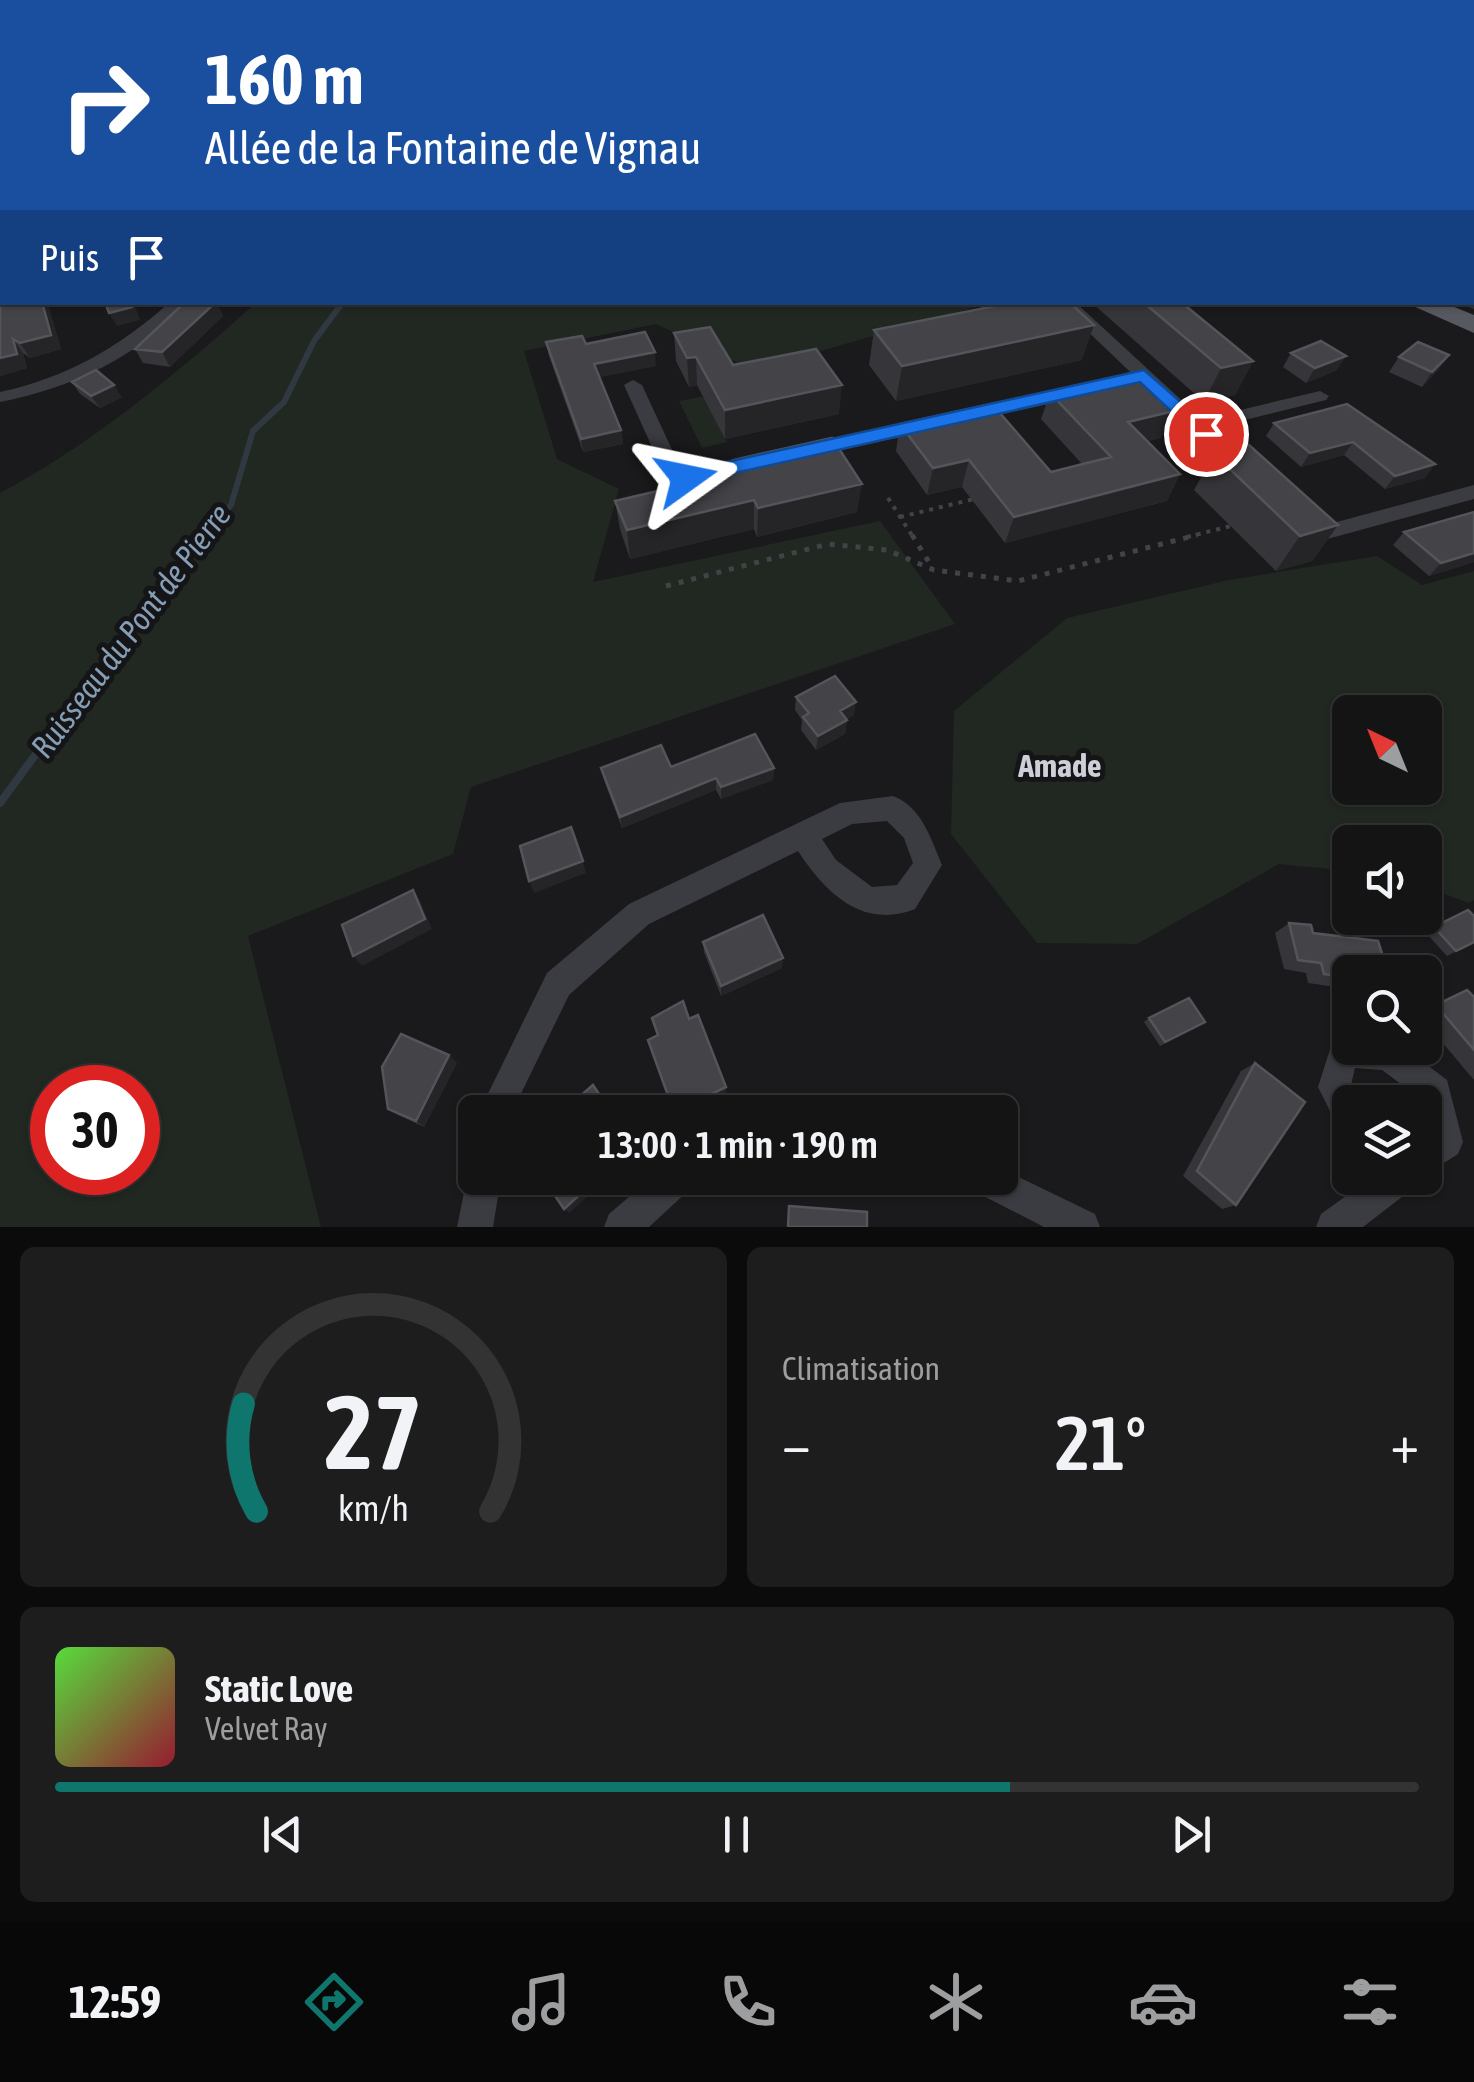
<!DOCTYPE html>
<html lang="fr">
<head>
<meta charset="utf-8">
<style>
	body { margin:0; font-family:"Asap Condensed",sans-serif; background:#1d1d1e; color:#f1f3f6; height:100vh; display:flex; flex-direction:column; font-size:38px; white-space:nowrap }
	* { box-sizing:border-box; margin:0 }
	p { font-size:32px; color:#9d9ea0 }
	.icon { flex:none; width:55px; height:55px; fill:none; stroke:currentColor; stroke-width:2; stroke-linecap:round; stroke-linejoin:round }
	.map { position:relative; height:1227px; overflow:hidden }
	.sheet { display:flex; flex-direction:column; gap:20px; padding:20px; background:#0b0b0c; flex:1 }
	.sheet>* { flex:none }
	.top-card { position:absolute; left:0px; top:0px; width:1475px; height:305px; box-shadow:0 2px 8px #0004,0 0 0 2px #333334; background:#1a4fa0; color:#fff; overflow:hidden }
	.needle { width:65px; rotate:317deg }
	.buttons { position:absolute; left:1332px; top:695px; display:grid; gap:20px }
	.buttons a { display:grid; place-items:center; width:110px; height:110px; border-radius:15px; background:#141415; box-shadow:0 2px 8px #0004,0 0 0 2px #333334; font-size:50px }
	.speed { position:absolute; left:30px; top:1065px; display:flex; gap:20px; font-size:50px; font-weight:700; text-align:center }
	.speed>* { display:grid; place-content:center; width:130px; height:130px; border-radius:50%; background:#141415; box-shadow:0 2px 8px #0004,0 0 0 2px #333334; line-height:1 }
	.speed .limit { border:15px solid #d22; background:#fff; color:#111 }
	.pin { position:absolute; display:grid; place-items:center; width:85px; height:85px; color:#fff; margin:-42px; border:5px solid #fff; border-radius:50%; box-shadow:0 2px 10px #0007 }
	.me { position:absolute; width:110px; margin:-55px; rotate:78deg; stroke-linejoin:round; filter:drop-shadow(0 0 8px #0008) }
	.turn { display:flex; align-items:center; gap:35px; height:210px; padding:0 40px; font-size:45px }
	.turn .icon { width:130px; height:130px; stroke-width:2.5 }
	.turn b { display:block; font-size:70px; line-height:85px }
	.then { display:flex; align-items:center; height:95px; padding:0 40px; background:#0003; gap:20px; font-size:38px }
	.big { font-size:75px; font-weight:600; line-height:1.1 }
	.sheet .widget { flex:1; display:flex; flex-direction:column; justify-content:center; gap:15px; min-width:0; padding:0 35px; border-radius:15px; background:#1d1d1e }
	.sheet .dial { align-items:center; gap:0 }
	.dial svg { height:260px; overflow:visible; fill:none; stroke:#333334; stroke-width:7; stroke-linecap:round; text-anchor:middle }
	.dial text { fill:#f1f3f6; stroke:none }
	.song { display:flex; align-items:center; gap:30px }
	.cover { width:120px; height:120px; border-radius:15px; background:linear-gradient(135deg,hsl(110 70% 55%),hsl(350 70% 35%)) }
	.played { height:10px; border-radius:5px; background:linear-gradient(90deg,#0f766e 70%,#333334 70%) }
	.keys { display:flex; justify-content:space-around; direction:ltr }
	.heat { display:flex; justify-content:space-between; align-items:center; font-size:55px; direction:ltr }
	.sheet .tiles { flex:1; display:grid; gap:20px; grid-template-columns:1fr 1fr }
	.widget:last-child { grid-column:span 2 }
	.trip { position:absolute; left:458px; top:1095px; width:560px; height:100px; border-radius:15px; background:#141415; box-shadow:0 2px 8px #0004,0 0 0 2px #333334; font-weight:600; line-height:100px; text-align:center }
	.tabs { display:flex; height:160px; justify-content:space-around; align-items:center; background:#080808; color:#9d9ea0 }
	.tabs .icon { width:70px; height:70px }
	.tabs .active { color:#0f766e }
	.tabs b { font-size:45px; color:#f1f3f6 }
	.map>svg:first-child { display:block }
	.green { fill:#202821; fill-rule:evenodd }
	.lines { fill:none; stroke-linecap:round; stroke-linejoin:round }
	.stream-far2 { stroke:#303941; stroke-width:5 }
	.stream-far1 { stroke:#303941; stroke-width:6 }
	.stream { stroke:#303941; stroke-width:8 }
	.path-far2 { stroke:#414348; stroke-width:2.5; stroke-dasharray:2.5 4; stroke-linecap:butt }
	.path-far1 { stroke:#414348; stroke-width:4; stroke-dasharray:4 6; stroke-linecap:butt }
	.path { stroke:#414348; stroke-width:5; stroke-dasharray:5 8; stroke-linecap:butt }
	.street { fill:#3b3c41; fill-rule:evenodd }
	.primary { fill:#575960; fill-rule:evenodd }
	.wall { fill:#36363a }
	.shaded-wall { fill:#252528 }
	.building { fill:#434348; stroke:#53555a; stroke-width:2.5 }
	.route { fill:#1a73e8; stroke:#114b97; stroke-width:2.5 }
	.labels { text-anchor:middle; stroke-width:10; stroke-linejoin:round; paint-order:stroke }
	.water-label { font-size:32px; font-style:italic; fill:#859db5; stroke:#151517 }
	.neighbourhood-label { font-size:32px; font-weight:bold; fill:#ced0d8; stroke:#151517 }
</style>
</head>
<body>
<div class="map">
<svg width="1474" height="1227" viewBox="0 0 1474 1227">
	<rect width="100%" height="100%" fill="#1a1a1c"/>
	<path class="green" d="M256,303H990L753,370L656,324L524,351L557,459L619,489L593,582L880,521L955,624L471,787L453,854L248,936L321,1227H0V493C94,443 177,373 256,303ZM52,1088H138V1172H52Z
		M711,395L708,405L727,442L702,448L679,401Z
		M1377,556L1422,585L1474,571V900L1469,903L1425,887V842H1350V871L1279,864L1137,944L1037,943L951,834L954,711L1067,618L1229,580ZM1350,712H1425V788H1350Z"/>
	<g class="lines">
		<path class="stream-far2" d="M338,309L343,302"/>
		<path class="stream-far1" d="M203,537L231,505L253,431L284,402L314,341L340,306"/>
		<path class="stream" d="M0,803L146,604L205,535"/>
		<path class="path-far2" d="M902,2L921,0"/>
		<path class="path-far1" d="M888,498L913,537
			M900,517L974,499
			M1187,537L1235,525"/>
		<path class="path" d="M912,535L932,567
			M666,586L828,544L887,550L934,570L1018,581L1197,535"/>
		<path class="street" d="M1033,0H1066L1068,2H1032Z
			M1074,0H1105L1107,2H1078Z
			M1472,68H1474V74H1472Z
			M0,79H2V92H0Z
			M0,177L2,178V193H0Z
			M170,302H188C139,357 71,388 0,402V392C66,378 120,347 170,302Z
			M1057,302H1075L1202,419L1320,391L1329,396L1326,400L1212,428L1255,470L1252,475H1238Z
			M633,380L642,385L681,469L687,471L760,455L770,461L767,465L686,485L666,478L624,385Z
			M1078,386L1087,391L1084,395L967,421L958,415L967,409Z
			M926,418L935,424L933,428L806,457L797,451L806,445Z
			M1474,485V499L1320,541L1302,534L1299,529L1309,522L1322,526Z
			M893,796C922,807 931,839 942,865L915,909C862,930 825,892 798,851L649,924L569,995L512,1112H479L547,973L629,904L840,803ZM887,821L904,838L913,863L897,885L872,887L836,860L822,839L852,824Z
			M1344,1035H1350V1048H1405L1447,1080L1463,1142L1458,1154L1425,1175V1102L1382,1070L1355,1068L1351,1085L1361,1102H1350V1132L1338,1127L1318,1087L1333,1040Z
			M475,1164V1178H501L493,1227H457L467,1178Z
			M1000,1168L1095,1214L1100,1227H1044L972,1190L967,1178H1000Z
			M651,1178H694L689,1190L649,1227H604L609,1214Z
			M1371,1178H1416L1411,1190L1363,1227H1316L1321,1214Z"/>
		<path class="primary" d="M396,0H412L414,2H398Z
			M1404,302H1442L1474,315V333Z"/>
	</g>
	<path class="wall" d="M245,0H364V2H246Z
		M903,0H961L952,2H910Z
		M1472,214L1474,215V309L1454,302H1472Z
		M2,302H47L61,349L30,358L23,353L27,368L0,376V306Z
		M216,302L223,316L170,367L143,363L135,349Z
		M1181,302L1253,361L1235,395L1204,402L1092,303Z
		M874,330L1082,360L896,401L869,365Z
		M674,333L733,365L839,414L725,439L697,385L689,387L676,361Z
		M546,342L586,344L656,366L599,377L621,430L623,444L583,452L549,356Z
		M1291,353L1337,370L1306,383L1283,367Z
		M1399,357L1439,369L1422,387L1389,372Z
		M72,382L122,397L100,408L80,394Z
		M1050,393L1161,438L1147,441L1180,474L1167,501L1005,543L962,487L927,495L896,451L900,424L1051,472L1082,464L1041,419Z
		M1347,404L1425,478L1385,489L1344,455L1301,467L1266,436L1274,423Z
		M1214,454L1338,525L1312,561L1276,571L1194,490Z
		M733,460L857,512L757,537L754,529L630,559L620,529L615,501L733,474Z
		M1404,532L1474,562L1429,576L1393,545Z
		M796,697L854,715L847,719L845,734L816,750L801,730L802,720L795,710Z
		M671,767L774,768L773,780L721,799L716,790L622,828L604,780L601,768Z
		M1468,910L1474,942L1447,956L1426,933Z
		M1289,923L1313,933L1350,972V989L1308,983L1306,973L1284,969L1275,933Z
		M703,942L782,968L721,996L704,952Z
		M1467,990L1474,997V1080L1425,1022V1011Z
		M1149,1018L1199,1026L1160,1046L1144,1022Z
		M457,1063L424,1127L398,1115L388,1109Z
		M1255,1063L1236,1205L1222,1209L1183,1176L1241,1071Z"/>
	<path class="shaded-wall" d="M345,0H364V2H327Z
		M929,0H961L952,2H929Z
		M42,302H47L61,349L30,358L20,343Z
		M131,302H134L140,320L117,326L109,313Z
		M216,302L223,316L170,367L162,352Z
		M1094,325L1082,360L896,401L902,366Z
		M13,339L23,353L27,368L0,376V358Z
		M655,352L656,366L595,378L594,364Z
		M1449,355L1439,369L1422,387L1432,372Z
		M1346,356L1337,370L1306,383L1315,368Z
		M696,357L697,385L689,387L687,358Z
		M1253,361L1235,395L1204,402L1221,368Z
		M114,385L122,397L100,408L91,396Z
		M842,385L839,414L725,439V410Z
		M1174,411L1161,438L1116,449L1128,422Z
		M621,430L623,444L583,452L581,439Z
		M1353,442L1344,455L1301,467L1310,453Z
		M969,460L962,487L927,495L933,468Z
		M1435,464L1425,478L1385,489L1395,476Z
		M1180,474L1167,501L1005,543L1014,517Z
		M862,484L857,512L757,537L758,508Z
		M754,500V529L630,559L627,530Z
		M1338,525L1312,561L1276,571L1300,536Z
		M1474,553V562L1429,576L1441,563Z
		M856,702L854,715L837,725L840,711Z
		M847,720L845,734L816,750L818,736Z
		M774,768L773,780L721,799V787Z
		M716,778V790L622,828L620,817Z
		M583,861L586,873L534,893L529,881Z
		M413,890L420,901L432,929L362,966L353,956Z
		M783,958L782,968L721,996V986Z
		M449,1055L457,1063L424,1127L416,1121Z
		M726,1087V1094L690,1112H676Z
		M598,1178H608L569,1213L564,1209Z"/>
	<path class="building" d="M99,0H210L211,2H95Z
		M256,0H345L327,2H265Z
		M852,0H891L889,2H850Z
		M1084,0H1423L1433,2H1073Z
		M1474,5V41H1472V6Z
		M1472,214L1474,215V294L1472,293Z
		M2,278V302H42L51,335L20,343L13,339L17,354L0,358V306L1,305L0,279Z
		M105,302H131L132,307L109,313Z
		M185,302H216L162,352L135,349Z
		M1015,302H1069L1094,325L902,366L874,330Z
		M1143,302H1181L1253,361L1221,368Z
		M710,327L733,365L816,349L842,385L725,410L696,357L687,358L674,333Z
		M645,332L655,352L594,364L621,430L581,439L546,342L582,336L586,344Z
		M1321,341L1346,356L1315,368L1291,353Z
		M1418,342L1449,355L1432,372L1399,357Z
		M96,370L114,385L91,396L72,382Z
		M1133,373L1174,411L1128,422L1180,474L1014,517L969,460L933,468L900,424L992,404L1051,472L1111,457L1050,393Z
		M1347,404L1435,464L1395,476L1353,442L1310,453L1274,423Z
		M832,438L862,484L758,508L754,500L627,530L615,501L739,472L733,460Z
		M1249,445L1338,525L1300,536L1214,454Z
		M1474,512V553L1441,563L1404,532Z
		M835,676L856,702L840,711L847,720L818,736L803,717L809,713L796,697Z
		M755,734L774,768L721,787L716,778L620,817L601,768L661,745L671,767Z
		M571,827L583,861L529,881L520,846Z
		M413,890L425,919L353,956L342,925Z
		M1468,910L1474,916V942L1456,951L1434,927Z
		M763,915L783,958L721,986L703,942Z
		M1289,923L1311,925L1313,933L1378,941L1388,972H1350V977L1324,974L1321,963L1298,960Z
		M1467,990L1474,997V1050L1436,1005Z
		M1189,998L1205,1022L1165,1042L1149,1018Z
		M683,1001L689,1019L698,1015L726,1087L674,1112L648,1040L658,1035L652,1018Z
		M401,1034L449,1055L416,1121L388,1109L382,1067Z
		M1255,1063L1305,1102L1236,1205L1197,1171Z
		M593,1085L611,1112H562Z
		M543,1178H598L564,1209Z
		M789,1206L867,1212V1227H788Z"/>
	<path class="route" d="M1144,370L1213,430V438H1200L1140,382L686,484L676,478L686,471Z"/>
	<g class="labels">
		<g class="water-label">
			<text transform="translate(131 631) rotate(-53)" y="11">Ruisseau du Pont de Pierre</text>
		</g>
		<g class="neighbourhood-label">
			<text x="1060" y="777">Amade</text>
		</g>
	</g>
</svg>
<div class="buttons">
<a><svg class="needle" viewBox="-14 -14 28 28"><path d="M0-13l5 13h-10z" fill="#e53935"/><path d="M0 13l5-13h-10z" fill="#9d9ea0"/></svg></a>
<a><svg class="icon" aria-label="sound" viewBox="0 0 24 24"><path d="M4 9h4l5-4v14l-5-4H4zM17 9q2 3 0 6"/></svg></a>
<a><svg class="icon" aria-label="search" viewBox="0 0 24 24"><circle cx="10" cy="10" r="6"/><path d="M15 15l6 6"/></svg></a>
<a><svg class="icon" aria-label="layers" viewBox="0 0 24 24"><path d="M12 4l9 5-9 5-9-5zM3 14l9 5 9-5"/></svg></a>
</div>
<div class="speed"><div class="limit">30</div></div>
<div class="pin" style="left:1206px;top:434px;background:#d93025"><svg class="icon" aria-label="arrive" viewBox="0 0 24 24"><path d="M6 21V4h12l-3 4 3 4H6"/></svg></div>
<svg class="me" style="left:686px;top:478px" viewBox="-20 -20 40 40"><path d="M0-17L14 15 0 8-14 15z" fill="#1a73e8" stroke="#fff" stroke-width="4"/></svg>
<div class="trip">13:00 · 1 min · 190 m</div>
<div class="top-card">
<div class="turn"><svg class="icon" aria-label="right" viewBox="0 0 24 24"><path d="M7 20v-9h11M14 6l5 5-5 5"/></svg><div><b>160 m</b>Allée de la Fontaine de Vignau</div></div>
<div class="then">Puis<svg class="icon" aria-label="arrive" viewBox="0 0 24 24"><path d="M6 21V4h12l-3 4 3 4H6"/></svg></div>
</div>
</div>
<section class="sheet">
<div class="tiles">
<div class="widget dial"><svg viewBox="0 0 100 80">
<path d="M14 69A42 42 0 1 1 86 69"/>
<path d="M14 69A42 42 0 0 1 10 36" stroke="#0f766e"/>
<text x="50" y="56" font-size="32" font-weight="700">27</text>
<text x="50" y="72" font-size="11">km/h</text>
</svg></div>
<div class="widget"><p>Climatisation</p>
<div class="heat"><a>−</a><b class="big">21°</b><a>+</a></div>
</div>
<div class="widget">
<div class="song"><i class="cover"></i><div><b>Static Love</b><p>Velvet Ray</p></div></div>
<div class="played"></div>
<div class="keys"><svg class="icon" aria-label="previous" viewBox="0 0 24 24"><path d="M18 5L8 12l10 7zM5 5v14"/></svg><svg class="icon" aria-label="pause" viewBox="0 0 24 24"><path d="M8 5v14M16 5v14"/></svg><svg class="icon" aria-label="next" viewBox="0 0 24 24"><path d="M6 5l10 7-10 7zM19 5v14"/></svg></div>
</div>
</div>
</section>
<nav class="tabs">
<b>12:59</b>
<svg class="icon active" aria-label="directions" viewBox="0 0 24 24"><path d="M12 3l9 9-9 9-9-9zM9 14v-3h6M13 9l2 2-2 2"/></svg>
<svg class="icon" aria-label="music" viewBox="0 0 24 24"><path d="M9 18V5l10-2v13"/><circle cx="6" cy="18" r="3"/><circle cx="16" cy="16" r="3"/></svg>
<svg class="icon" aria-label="phone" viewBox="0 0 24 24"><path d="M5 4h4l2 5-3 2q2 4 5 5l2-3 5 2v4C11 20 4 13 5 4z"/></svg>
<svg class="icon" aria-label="climate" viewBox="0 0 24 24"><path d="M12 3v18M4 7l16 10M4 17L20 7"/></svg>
<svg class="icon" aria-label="car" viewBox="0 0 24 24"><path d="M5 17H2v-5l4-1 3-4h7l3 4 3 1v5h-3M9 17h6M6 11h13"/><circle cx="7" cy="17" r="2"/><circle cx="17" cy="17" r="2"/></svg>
<svg class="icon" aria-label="filters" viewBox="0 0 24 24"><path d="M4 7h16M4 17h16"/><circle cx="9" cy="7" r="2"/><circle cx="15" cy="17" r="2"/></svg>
</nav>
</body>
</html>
